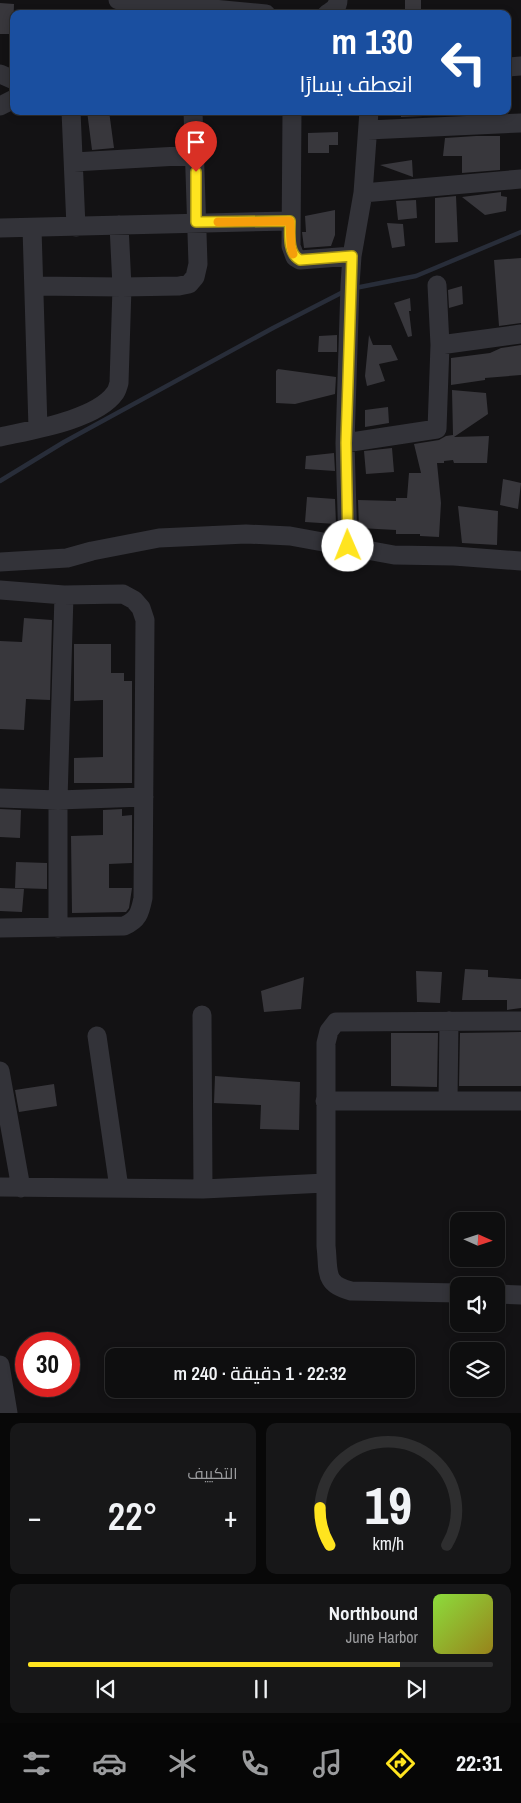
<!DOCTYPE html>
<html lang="ar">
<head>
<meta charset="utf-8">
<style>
	body { margin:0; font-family:"Archivo Narrow",Cairo,sans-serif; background:#171718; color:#f1f3f6; direction:rtl; height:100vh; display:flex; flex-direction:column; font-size:19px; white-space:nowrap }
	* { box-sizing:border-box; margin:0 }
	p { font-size:16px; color:#9b9c9e }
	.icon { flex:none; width:28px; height:28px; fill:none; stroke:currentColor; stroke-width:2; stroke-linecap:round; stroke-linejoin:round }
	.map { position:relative; height:1413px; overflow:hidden; direction:ltr }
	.drawer { display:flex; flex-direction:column; gap:10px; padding:10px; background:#080808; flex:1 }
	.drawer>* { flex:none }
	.top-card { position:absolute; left:10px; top:10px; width:501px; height:105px; border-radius:10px; box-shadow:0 2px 8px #0003,0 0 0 1px #2e2e2f; direction:rtl; background:#1a4fa0; color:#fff; overflow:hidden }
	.needle { width:32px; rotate:93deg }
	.fabs { position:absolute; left:450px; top:1212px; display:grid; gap:10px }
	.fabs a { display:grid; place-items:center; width:55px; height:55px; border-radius:10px; background:#0e0e0f; box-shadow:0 2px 8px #0003,0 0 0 1px #2e2e2f; font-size:25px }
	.speed { position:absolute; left:15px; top:1332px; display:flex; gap:10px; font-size:25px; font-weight:700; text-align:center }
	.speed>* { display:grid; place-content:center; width:65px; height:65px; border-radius:50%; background:#0e0e0f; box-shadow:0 2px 8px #0003,0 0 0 1px #2e2e2f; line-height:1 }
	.speed .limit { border:8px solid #d22; background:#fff; color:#111 }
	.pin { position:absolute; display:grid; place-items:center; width:42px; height:42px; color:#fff; margin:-51px -21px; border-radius:50% 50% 50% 0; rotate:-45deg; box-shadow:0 0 5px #0007 }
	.pin .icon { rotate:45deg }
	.me { position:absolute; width:55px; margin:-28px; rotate:359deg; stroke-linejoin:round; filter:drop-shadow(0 0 4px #0008) }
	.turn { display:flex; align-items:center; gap:18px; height:105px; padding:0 15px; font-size:22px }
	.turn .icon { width:65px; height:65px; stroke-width:2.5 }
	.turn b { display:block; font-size:35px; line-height:42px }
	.big { font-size:38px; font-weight:600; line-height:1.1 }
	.drawer .tile { flex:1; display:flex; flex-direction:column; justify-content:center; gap:8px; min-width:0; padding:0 18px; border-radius:10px; background:#171718 }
	.drawer .dial { align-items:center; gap:0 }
	.dial svg { height:130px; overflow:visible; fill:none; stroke:#2e2e2f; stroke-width:7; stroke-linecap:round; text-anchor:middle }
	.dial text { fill:#f1f3f6; stroke:none }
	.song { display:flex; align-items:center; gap:15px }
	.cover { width:60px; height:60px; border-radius:8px; background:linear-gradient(135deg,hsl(90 70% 55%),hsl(50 70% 35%)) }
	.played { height:5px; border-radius:2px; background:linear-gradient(90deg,#ffe41f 80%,#2e2e2f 80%) }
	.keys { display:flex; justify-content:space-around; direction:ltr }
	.heat { display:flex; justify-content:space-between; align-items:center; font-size:28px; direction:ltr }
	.drawer .tiles { flex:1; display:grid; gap:10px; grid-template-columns:1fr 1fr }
	.tile:last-child { grid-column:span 2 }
	.trip { position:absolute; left:105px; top:1348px; width:310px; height:50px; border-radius:10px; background:#0e0e0f; box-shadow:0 2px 8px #0003,0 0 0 1px #2e2e2f; font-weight:600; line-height:50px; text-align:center; direction:rtl }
	.tab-bar { display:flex; height:80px; justify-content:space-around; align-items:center; background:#060606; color:#9b9c9e }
	.tab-bar .icon { width:35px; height:35px }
	.tab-bar .selected { color:#ffe41f }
	.tab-bar b { font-size:22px; color:#f1f3f6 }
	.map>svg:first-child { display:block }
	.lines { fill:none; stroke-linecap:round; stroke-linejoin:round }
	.stream { stroke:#282d39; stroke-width:4.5 }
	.building { fill:#38373c }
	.minor { stroke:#333339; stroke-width:19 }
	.route-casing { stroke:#a69414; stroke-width:12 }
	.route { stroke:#ffe41f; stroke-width:9 }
	.slow { stroke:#f59e0b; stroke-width:9 }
</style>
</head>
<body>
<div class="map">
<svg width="521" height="1413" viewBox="0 0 521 1413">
	<rect width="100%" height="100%" fill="#131214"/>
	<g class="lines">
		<path class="stream" d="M355,288L416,276L521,232
			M0,481L64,442L273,328L345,291"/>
	</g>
	<path class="building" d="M405,0H421V14H405Z
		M0,3L14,4L13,34H0Z
		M87,111H109L114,148L92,150Z
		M401,111H424V116L401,117Z
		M338,132V145H329V153H308V133Z
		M476,136H500V170L462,173V156H443L445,138Z
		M412,160L413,177L380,165Z
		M501,192V196L507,197L506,211L485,215L462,197Z
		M456,196L458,242L435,243V198Z
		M416,200L417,218L398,220L396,201Z
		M335,210V235L331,246L304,248L302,232H306L305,216Z
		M387,223L403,224L405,246L392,248Z
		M521,258V323L499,326L494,260Z
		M462,286L463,304L449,308L448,290Z
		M410,298L411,311H409L412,336L408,337L394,303Z
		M337,335V352H318L319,336Z
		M369,335L373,345H391L398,360L379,364L385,381L367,386L365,376Z
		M521,345V375L485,378V380L451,385V358L490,353L501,348Z
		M278,369L336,377L335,394L295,404L276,403V371Z
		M452,390L486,393L488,414L454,437L489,436L487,463H454L453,460L444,461V463H437L441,503L439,537L420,536V534H396V530L359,528L358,500L396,501V498H407L409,473H421L414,444L439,440L446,436L453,435Z
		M388,407L389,423L365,427V410Z
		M392,448L394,472L366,474L364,451Z
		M334,453L335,471L305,469L306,456Z
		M503,479L521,483L518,509L500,505Z
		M307,497L335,499L336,524L305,522Z
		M458,506L498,511L497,545L462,543Z
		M24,618L52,620L50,700L26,699L24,730L0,729V641L22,642Z
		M74,644H111V673H124V681H132V783H74V758L103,757V700L74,701Z
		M0,809L21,810L20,838L0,837Z
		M122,809V816L132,815V863L109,864V888H132L129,908L126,912L72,913L71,836L103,835V810Z
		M16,862L47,863V889L15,888Z
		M0,888L24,889L22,912L0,911Z
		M465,969L488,970V977L521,979V1008L507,1010V1000H462Z
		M416,971L442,972L440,1003L417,1002Z
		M304,977L301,1009L264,1012L261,991Z
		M521,1032V1086H459L460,1033Z
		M391,1033H438L437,1087L391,1086Z
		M215,1076L300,1082L299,1130L260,1129L261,1105L214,1103Z
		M54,1084L57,1106L19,1112L15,1090Z"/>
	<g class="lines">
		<path class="minor" d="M118,0L266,14
			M327,14C333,10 338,7 338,0
			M508,67L521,66
			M0,74L14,80
			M0,106L14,99
			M71,111L76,227
			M292,111L291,246L295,257L300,260L352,256
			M368,130L521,123
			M74,162L196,155
			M363,193L521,179
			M0,228L290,221
			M32,228L38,428
			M34,286L122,287L179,286L189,284L195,277L198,264L193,111
			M440,345L521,334
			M0,437C31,430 96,420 115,393C117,391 118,386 119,383L122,287L119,225
			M345,443L437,429L440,345L437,285
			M348,546L345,443L350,285L352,256L363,193L369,111
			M0,562L67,558L92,551L159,538L246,534L290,536L394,555L454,556L521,561
			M0,590L64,595L123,594L134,600L141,608L145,620L143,898C140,913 138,920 124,926L0,928
			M0,798L58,800L144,797
			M58,928V800L64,595
			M202,1015L203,1189
			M97,1036L119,1188
			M0,1071L21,1188
			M325,1101H521
			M448,1101L449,1021
			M0,1187L203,1189L325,1183
			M459,1293L351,1291C323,1284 329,1271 326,1246V1043L329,1031L336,1022L521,1021
			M496,1294L521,1295
			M0,1365L8,1413"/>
	</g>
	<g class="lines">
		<g class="route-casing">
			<path id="route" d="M196,172V222L290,221C290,233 287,253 300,260L352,256L346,443L348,546"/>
		</g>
		<use href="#route" class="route"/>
		<path class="slow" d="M218,222L290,221L291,246L293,254"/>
	</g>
</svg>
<div class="fabs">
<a><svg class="needle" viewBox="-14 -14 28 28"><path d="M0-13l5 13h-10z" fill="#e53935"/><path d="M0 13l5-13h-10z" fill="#9b9c9e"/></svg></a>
<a><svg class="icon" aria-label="sound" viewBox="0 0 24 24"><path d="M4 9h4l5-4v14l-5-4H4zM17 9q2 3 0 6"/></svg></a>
<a><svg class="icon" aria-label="layers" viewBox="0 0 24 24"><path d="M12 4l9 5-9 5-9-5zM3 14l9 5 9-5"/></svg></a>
</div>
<div class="speed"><div class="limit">30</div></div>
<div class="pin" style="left:196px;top:172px;background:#d93025"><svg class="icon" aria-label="arrive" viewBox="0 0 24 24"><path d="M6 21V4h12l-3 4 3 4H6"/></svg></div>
<svg class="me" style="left:348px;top:546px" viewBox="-20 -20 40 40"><circle r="19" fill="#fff"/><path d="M0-13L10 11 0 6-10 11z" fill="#ffe41f"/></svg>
<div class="trip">22:32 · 1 دقيقة · 240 m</div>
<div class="top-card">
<div class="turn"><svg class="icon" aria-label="left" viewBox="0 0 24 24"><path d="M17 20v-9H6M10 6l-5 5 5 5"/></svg><div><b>130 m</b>انعطف يسارًا</div></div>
</div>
</div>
<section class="drawer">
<div class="tiles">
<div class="tile dial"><svg viewBox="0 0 100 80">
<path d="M14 69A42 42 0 1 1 86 69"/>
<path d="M14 69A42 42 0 0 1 8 46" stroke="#ffe41f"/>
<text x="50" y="56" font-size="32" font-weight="700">19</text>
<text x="50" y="72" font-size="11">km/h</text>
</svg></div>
<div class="tile"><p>التكييف</p>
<div class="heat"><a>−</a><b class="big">22°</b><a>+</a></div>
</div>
<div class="tile">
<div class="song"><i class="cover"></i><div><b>Northbound</b><p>June Harbor</p></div></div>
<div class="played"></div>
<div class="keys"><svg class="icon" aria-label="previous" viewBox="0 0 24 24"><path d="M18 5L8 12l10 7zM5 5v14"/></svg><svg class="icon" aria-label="pause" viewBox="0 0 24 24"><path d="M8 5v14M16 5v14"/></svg><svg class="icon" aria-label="next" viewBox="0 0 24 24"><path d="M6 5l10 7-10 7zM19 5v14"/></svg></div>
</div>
</div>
</section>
<nav class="tab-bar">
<b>22:31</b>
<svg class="icon selected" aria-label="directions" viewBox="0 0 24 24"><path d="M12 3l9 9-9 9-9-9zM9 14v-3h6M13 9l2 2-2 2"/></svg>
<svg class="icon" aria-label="music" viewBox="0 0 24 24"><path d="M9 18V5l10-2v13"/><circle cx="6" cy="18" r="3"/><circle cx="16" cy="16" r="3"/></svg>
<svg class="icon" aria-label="phone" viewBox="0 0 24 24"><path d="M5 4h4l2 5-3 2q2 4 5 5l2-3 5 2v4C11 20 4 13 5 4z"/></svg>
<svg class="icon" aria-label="climate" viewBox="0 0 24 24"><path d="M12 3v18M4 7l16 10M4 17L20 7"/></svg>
<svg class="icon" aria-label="car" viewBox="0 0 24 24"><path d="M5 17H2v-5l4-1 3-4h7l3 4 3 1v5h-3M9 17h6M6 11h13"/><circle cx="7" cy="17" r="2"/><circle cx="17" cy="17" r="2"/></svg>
<svg class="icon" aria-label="filters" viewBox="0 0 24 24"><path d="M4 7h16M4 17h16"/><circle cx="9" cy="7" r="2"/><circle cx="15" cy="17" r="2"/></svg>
</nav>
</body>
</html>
